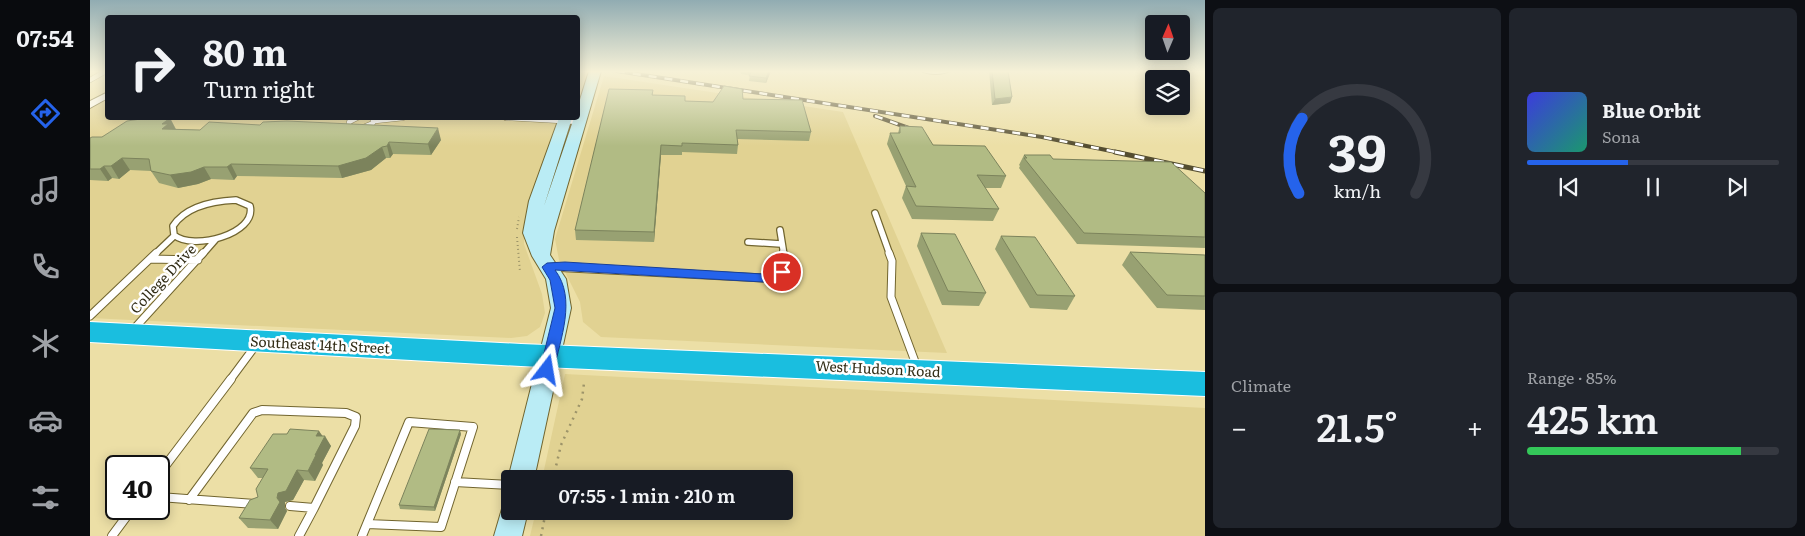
<!DOCTYPE html>
<html lang="en">
<head>
<meta charset="utf-8">
<style>
	body { margin:0; font-family:Literata,serif; background:#20242c; color:#f1f3f6; height:100vh; display:flex; flex-direction:column; font-size:19px; white-space:nowrap }
	* { box-sizing:border-box; margin:0 }
	p { font-size:16px; color:#9ea1a6 }
	.icon { flex:none; width:28px; height:28px; fill:none; stroke:currentColor; stroke-width:2; stroke-linecap:round; stroke-linejoin:round }
	.map { position:relative; flex:1; overflow:hidden }
	.sheet { display:flex; flex-direction:column; gap:8px; padding:8px; background:#0d0f14; width:600px }
	.sheet>* { flex:none }
	.banner { position:absolute; left:15px; top:15px; width:475px; height:105px; border-radius:5px; box-shadow:0 2px 12px #0003; background:#171b24; color:#f1f3f6; overflow:hidden }
	.needle { width:32px; rotate:2deg }
	.tools { position:absolute; left:1055px; top:15px; display:grid; gap:10px }
	.tools a { display:grid; place-items:center; width:45px; height:45px; border-radius:5px; background:#171b24; box-shadow:0 2px 12px #0003; font-size:25px }
	.speed { position:absolute; left:15px; top:455px; display:flex; gap:10px; font-size:25px; font-weight:700; text-align:center }
	.speed>* { display:grid; place-content:center; width:65px; height:65px; border-radius:50%; background:#171b24; box-shadow:0 2px 12px #0003; line-height:1 }
	.speed .limit { border:2px solid #111; border-radius:8px; background:#fff; color:#111 }
	.pin { position:absolute; display:grid; place-items:center; width:42px; height:42px; color:#fff; margin:-21px; border:2px solid #fff; border-radius:50%; box-shadow:0 1px 5px #0007 }
	.me { position:absolute; width:55px; margin:-28px; rotate:14deg; stroke-linejoin:round; filter:drop-shadow(0 0 4px #0008) }
	.turn { display:flex; align-items:center; gap:18px; height:105px; padding:0 15px; font-size:22px }
	.turn .icon { width:65px; height:65px; stroke-width:2.5 }
	.turn b { display:block; font-size:35px; line-height:42px }
	.big { font-size:38px; font-weight:600; line-height:1.1 }
	.sheet .tile { flex:1; display:flex; flex-direction:column; justify-content:center; gap:8px; min-width:0; padding:0 18px; border-radius:8px; background:#20242c }
	.sheet .dial { align-items:center; gap:0 }
	.dial svg { height:130px; overflow:visible; fill:none; stroke:#363941; stroke-width:7; stroke-linecap:round; text-anchor:middle }
	.dial text { fill:#f1f3f6; stroke:none }
	.song { display:flex; align-items:center; gap:15px }
	.cover { width:60px; height:60px; border-radius:8px; background:linear-gradient(135deg,hsl(240 70% 55%),hsl(160 70% 35%)) }
	.played { height:5px; border-radius:2px; background:linear-gradient(90deg,#2563eb 40%,#363941 40%) }
	.keys { display:flex; justify-content:space-around; direction:ltr }
	.heat { display:flex; justify-content:space-between; align-items:center; font-size:28px; direction:ltr }
	.charge { height:8px; border-radius:4px; background:linear-gradient(90deg,#34c759 85%,#363941 0) }
	.sheet .tiles { flex:1; display:grid; gap:8px; grid-template-columns:repeat(2,1fr) }
	.trip { position:absolute; left:411px; top:470px; width:292px; height:50px; border-radius:5px; background:#171b24; box-shadow:0 2px 12px #0003; font-weight:600; line-height:50px; text-align:center }
	main { display:flex; flex:1; min-height:0 }
	.tabs { display:flex; flex-direction:column; width:90px; justify-content:space-around; align-items:center; background:#090b0e; color:#9ea1a6 }
	.tabs .icon { width:35px; height:35px }
	.tabs .on { color:#2563eb }
	.tabs b { font-size:22px; color:#f1f3f6 }
	.map>svg:first-child { display:block }
	.built { fill:#e1d292 }
	.lines { fill:none; stroke-linecap:round; stroke-linejoin:round }
	.lane-far3-casing { stroke:#71652f; stroke-width:5.5 }
	.lane-far2-casing { stroke:#71652f; stroke-width:8 }
	.lane-far1-casing { stroke:#71652f; stroke-width:9 }
	.lane-casing { stroke:#71652f; stroke-width:10 }
	.street-casing { stroke:#71652f; stroke-width:2 }
	.secondary-casing { stroke:#71652f; stroke-width:2 }
	.highway-casing { stroke:#fff; stroke-width:2 }
	.path-far1 { stroke:#9d9469; stroke-width:2; stroke-dasharray:1 3; stroke-linecap:butt }
	.path { stroke:#9d9469; stroke-width:2.5; stroke-dasharray:2 5; stroke-linecap:butt }
	.lane-far3 { stroke:#fff; stroke-width:4.5 }
	.lane-far2 { stroke:#fff; stroke-width:5.5 }
	.lane-far1 { stroke:#fff; stroke-width:7 }
	.lane { stroke:#fff; stroke-width:8 }
	.street { fill:#fff; fill-rule:evenodd }
	.secondary { fill:#baecf5; fill-rule:evenodd }
	.highway { fill:#1abedf; fill-rule:evenodd }
	.rail-far1-casing { stroke:#544d30; stroke-width:4 }
	.rail-casing { stroke:#544d30; stroke-width:5 }
	.rail-far1 { stroke:#fff; stroke-width:2.5; stroke-dasharray:8; stroke-linecap:butt }
	.rail { stroke:#fff; stroke-width:3; stroke-dasharray:10; stroke-linecap:butt }
	.wall { fill:#98a172 }
	.shaded-wall { fill:#7c835c }
	.building { fill:#b1bb84; stroke:#7c835c }
	.route { fill:#2563eb; stroke:#184099 }
	.labels { text-anchor:middle; stroke-width:5; stroke-linejoin:round; paint-order:stroke }
	.street-label { font-size:14px; fill:#322d16; stroke:#fff }
</style>
</head>
<body>
<main>
<nav class="tabs">
<b>07:54</b>
<svg class="icon on" aria-label="directions" viewBox="0 0 24 24"><path d="M12 3l9 9-9 9-9-9zM9 14v-3h6M13 9l2 2-2 2"/></svg>
<svg class="icon" aria-label="music" viewBox="0 0 24 24"><path d="M9 18V5l10-2v13"/><circle cx="6" cy="18" r="3"/><circle cx="16" cy="16" r="3"/></svg>
<svg class="icon" aria-label="phone" viewBox="0 0 24 24"><path d="M5 4h4l2 5-3 2q2 4 5 5l2-3 5 2v4C11 20 4 13 5 4z"/></svg>
<svg class="icon" aria-label="climate" viewBox="0 0 24 24"><path d="M12 3v18M4 7l16 10M4 17L20 7"/></svg>
<svg class="icon" aria-label="car" viewBox="0 0 24 24"><path d="M5 17H2v-5l4-1 3-4h7l3 4 3 1v5h-3M9 17h6M6 11h13"/><circle cx="7" cy="17" r="2"/><circle cx="17" cy="17" r="2"/></svg>
<svg class="icon" aria-label="filters" viewBox="0 0 24 24"><path d="M4 7h16M4 17h16"/><circle cx="9" cy="7" r="2"/><circle cx="15" cy="17" r="2"/></svg>
</nav>
<div class="map">
<svg width="1115" height="536" viewBox="0 0 1115 536">
	<rect width="100%" height="100%" fill="#ecdfa6"/>
	<path class="built" d="M514,76L753,112L857,353L511,337L493,322L490,302L469,260L465,239Z
		M17,97L18,118H472L434,224V244L452,294L455,313L450,327L437,336L421,338L0,318V108Z
		M475,374L1115,408V536H440L446,511H695V479H452Z"/>
	<g class="lines">
		<g class="lane-far3-casing">
			<path id="lane-far3" d="M0,80L16,71
				M267,118L259,122V126L271,128L283,123V118
				M416,118L490,122
				M285,121L313,118"/>
		</g>
		<g class="lane-far2-casing">
			<path id="lane-far2" d="M146,200L160,206C167,234 103,251 84,235L83,226C96,206 123,201 146,200Z
				M785,213L800,255
				M690,230L694,255
				M658,242L691,244
				M64,255L84,236
				M112,255L126,239"/>
		</g>
		<g class="lane-far1-casing">
			<path id="lane-far1" d="M799,253L802,261L801,297L827,367
				M60,259L108,260
				M461,267L673,278C688,275 695,270 693,253
				M0,316L66,253
				M42,331L113,253
				M140,380L166,345"/>
		</g>
		<g class="lane-casing">
			<path id="lane" d="M69,474L141,379
				M365,482L420,485
				M69,497L165,504
				M99,500L163,413L172,410L256,413L266,417L265,426L224,508L200,506
				M22,536L42,509
				M209,536L224,508
				M272,536L319,422L383,427L351,527L277,524"/>
		</g>
		<g class="street-casing">
			<path id="street" d="M831,71H860C853,75 838,75 831,71Z
				M18,92V98L0,108V101Z"/>
		</g>
		<g class="secondary-casing">
			<path id="secondary" d="M499,71H511L464,231L460,255L476,279L481,308L444,479H420V484L418,479L461,308L456,279L442,256L433,233L439,201L469,118H482L454,206L484,118H488V106Z
				M420,500V511H438L432,536H404L414,502Z"/>
		</g>
		<g class="highway-casing">
			<path id="highway" d="M0,322L431,344L1115,372V396L431,366L0,342Z"/>
		</g>
		<path class="path-far1" d="M427,229L429,217
			M427,237L430,272"/>
		<path class="path" d="M463,479L471,445L492,399L494,383
			M451,536L456,511"/>
		<use href="#lane-far3" class="lane-far3"/>
		<use href="#lane-far2" class="lane-far2"/>
		<use href="#lane-far1" class="lane-far1"/>
		<use href="#lane" class="lane"/>
		<use href="#street" class="street"/>
		<use href="#secondary" class="secondary"/>
		<use href="#highway" class="highway"/>
		<g class="rail-far1-casing">
			<path id="rail-far1" d="M527,71L952,137L1031,153
				M785,116L827,131"/>
		</g>
		<g class="rail-casing">
			<path id="rail" d="M1025,152L1115,171"/>
		</g>
		<use href="#rail-far1" class="rail-far1"/>
		<use href="#rail" class="rail"/>
	</g>
	<path class="wall" d="M651,71H681L676,83L659,81L660,75L651,74Z
		M899,71H918L922,97L920,103L902,105Z
		M563,90V95L595,101L623,102L653,99L721,132L719,141L647,139L648,145L647,154L592,152V155H571L564,242L486,240L485,230Z
		M58,118H80L86,129L351,140L341,155L303,154L300,158H296L281,170L252,178L147,176L144,180L121,179L108,184L88,188L69,183L61,171L40,170L29,179L22,178L18,181L0,180V138L12,137Z
		M810,126L843,145L916,176L911,188H895L909,209L903,221L822,219L812,198L816,186L797,144L800,133H808Z
		M934,155L963,159L1115,193V248L987,244L929,168L930,166L929,165Z
		M831,233L896,293L889,306L852,305L827,246Z
		M911,236L985,296L977,310L940,308L905,249Z
		M1040,252L1115,255V310L1067,308L1032,265Z
		M371,434L345,511L310,509L309,505Z
		M232,436L241,446L232,463L233,465L225,481L214,480L203,500L195,502V508L197,511L188,529L158,528L149,518L168,497L173,478H168L160,468Z"/>
	<path class="shaded-wall" d="M679,71H681L676,83V78Z
		M922,97L920,103L902,105L905,99Z
		M66,118H69L73,123L80,118L86,130L79,140Z
		M348,128L351,140L341,155L338,144Z
		M299,142L303,154L300,158L297,146Z
		M571,145V155L564,242V232Z
		M292,147L296,158L281,170L252,178L248,166Z
		M32,158L40,170L29,179L21,166Z
		M141,164L147,176L144,180L137,167Z
		M14,166L22,178L18,181L10,169Z
		M114,167L121,179L108,184L88,188L80,175Z
		M370,430L371,434L345,511L344,507Z
		M229,431L234,438L235,436L241,446L232,463L233,465L225,481L218,471L225,455L226,436Z
		M207,470L214,480L203,500L195,502V508L197,511L188,529L180,520L187,498L188,493Z"/>
	<path class="building" d="M662,71H679L676,78L659,76Z
		M902,71H918L922,97L905,99Z
		M634,86L652,89L653,99L712,100L721,132L646,130L648,145L592,143V146L571,145L564,232L485,230L519,89L563,90L562,95L595,96V101L623,102Z
		M58,118H80L72,124H78L72,129L110,130L119,122L170,125L173,122L197,121L348,128L338,144L299,142L297,146L292,147L276,158L248,166L141,164L137,167H114L101,172L80,175L61,171L59,159L32,158L21,166H14L10,169H0V138L2,137H12L37,121Z
		M810,126L832,127L843,145L895,146L916,176L887,175L909,209L826,206L816,186L826,187L800,133H810Z
		M934,155H960L963,159L1081,162L1115,193V237L994,233L934,158H937Z
		M831,233L865,234L896,293L858,291Z
		M911,236L945,237L985,296L947,295Z
		M1040,252L1115,255V296L1077,295Z
		M200,429L229,431L226,436H235L225,455H226L218,471L207,470L196,491L188,493L187,498L190,502L180,520L149,518L160,500L168,497L166,489L178,469L160,468L183,434H197Z
		M339,429L370,430L344,507L309,505Z"/>
	<linearGradient id="sky" x2="0" y2="1"><stop stop-color="#91acb2"/><stop offset="0.49" stop-color="#f6f1d7"/><stop offset="1" stop-color="#f6f1d7" stop-opacity="0"/></linearGradient>
	<rect width="1115" height="146" fill="url(#sky)"/>
	<path class="route" d="M475,262L673,274L683,273L692,268L697,272L690,280L673,282L465,270C487,299 470,339 464,370L457,376L450,370L465,308L460,280L452,267L457,263Z"/>
	<g class="labels">
		<g class="street-label">
			<text transform="translate(73 279) rotate(-47)" y="5">College Drive</text>
			<text transform="translate(230 345) rotate(3)" y="5">Southeast 14th Street</text>
			<text transform="translate(788 369) rotate(3)" y="5">West Hudson Road</text>
		</g>
	</g>
</svg>
<div class="tools">
<a><svg class="needle" viewBox="-14 -14 28 28"><path d="M0-13l5 13h-10z" fill="#e53935"/><path d="M0 13l5-13h-10z" fill="#9ea1a6"/></svg></a>
<a><svg class="icon" aria-label="layers" viewBox="0 0 24 24"><path d="M12 4l9 5-9 5-9-5zM3 14l9 5 9-5"/></svg></a>
</div>
<div class="speed"><div class="limit">40</div></div>
<div class="pin" style="left:692px;top:272px;background:#d93025"><svg class="icon" aria-label="arrive" viewBox="0 0 24 24"><path d="M6 21V4h12l-3 4 3 4H6"/></svg></div>
<svg class="me" style="left:457px;top:370px" viewBox="-20 -20 40 40"><path d="M0-17L14 15 0 8-14 15z" fill="#2563eb" stroke="#fff" stroke-width="4"/></svg>
<div class="trip">07:55 · 1 min · 210 m</div>
<div class="banner">
<div class="turn"><svg class="icon" aria-label="right" viewBox="0 0 24 24"><path d="M7 20v-9h11M14 6l5 5-5 5"/></svg><div><b>80 m</b>Turn right</div></div>
</div>
</div>
<section class="sheet">
<div class="tiles">
<div class="tile dial"><svg viewBox="0 0 100 80">
<path d="M14 69A42 42 0 1 1 86 69"/>
<path d="M14 69A42 42 0 0 1 16 23" stroke="#2563eb"/>
<text x="50" y="56" font-size="32" font-weight="700">39</text>
<text x="50" y="72" font-size="11">km/h</text>
</svg></div>
<div class="tile">
<div class="song"><i class="cover"></i><div><b>Blue Orbit</b><p>Sona</p></div></div>
<div class="played"></div>
<div class="keys"><svg class="icon" aria-label="previous" viewBox="0 0 24 24"><path d="M18 5L8 12l10 7zM5 5v14"/></svg><svg class="icon" aria-label="pause" viewBox="0 0 24 24"><path d="M8 5v14M16 5v14"/></svg><svg class="icon" aria-label="next" viewBox="0 0 24 24"><path d="M6 5l10 7-10 7zM19 5v14"/></svg></div>
</div>
<div class="tile"><p>Climate</p>
<div class="heat"><a>−</a><b class="big">21.5°</b><a>+</a></div>
</div>
<div class="tile"><p>Range · 85%</p><b class="big">425 km</b><div class="charge"></div></div>
</div>
</section>
</main>
</body>
</html>
